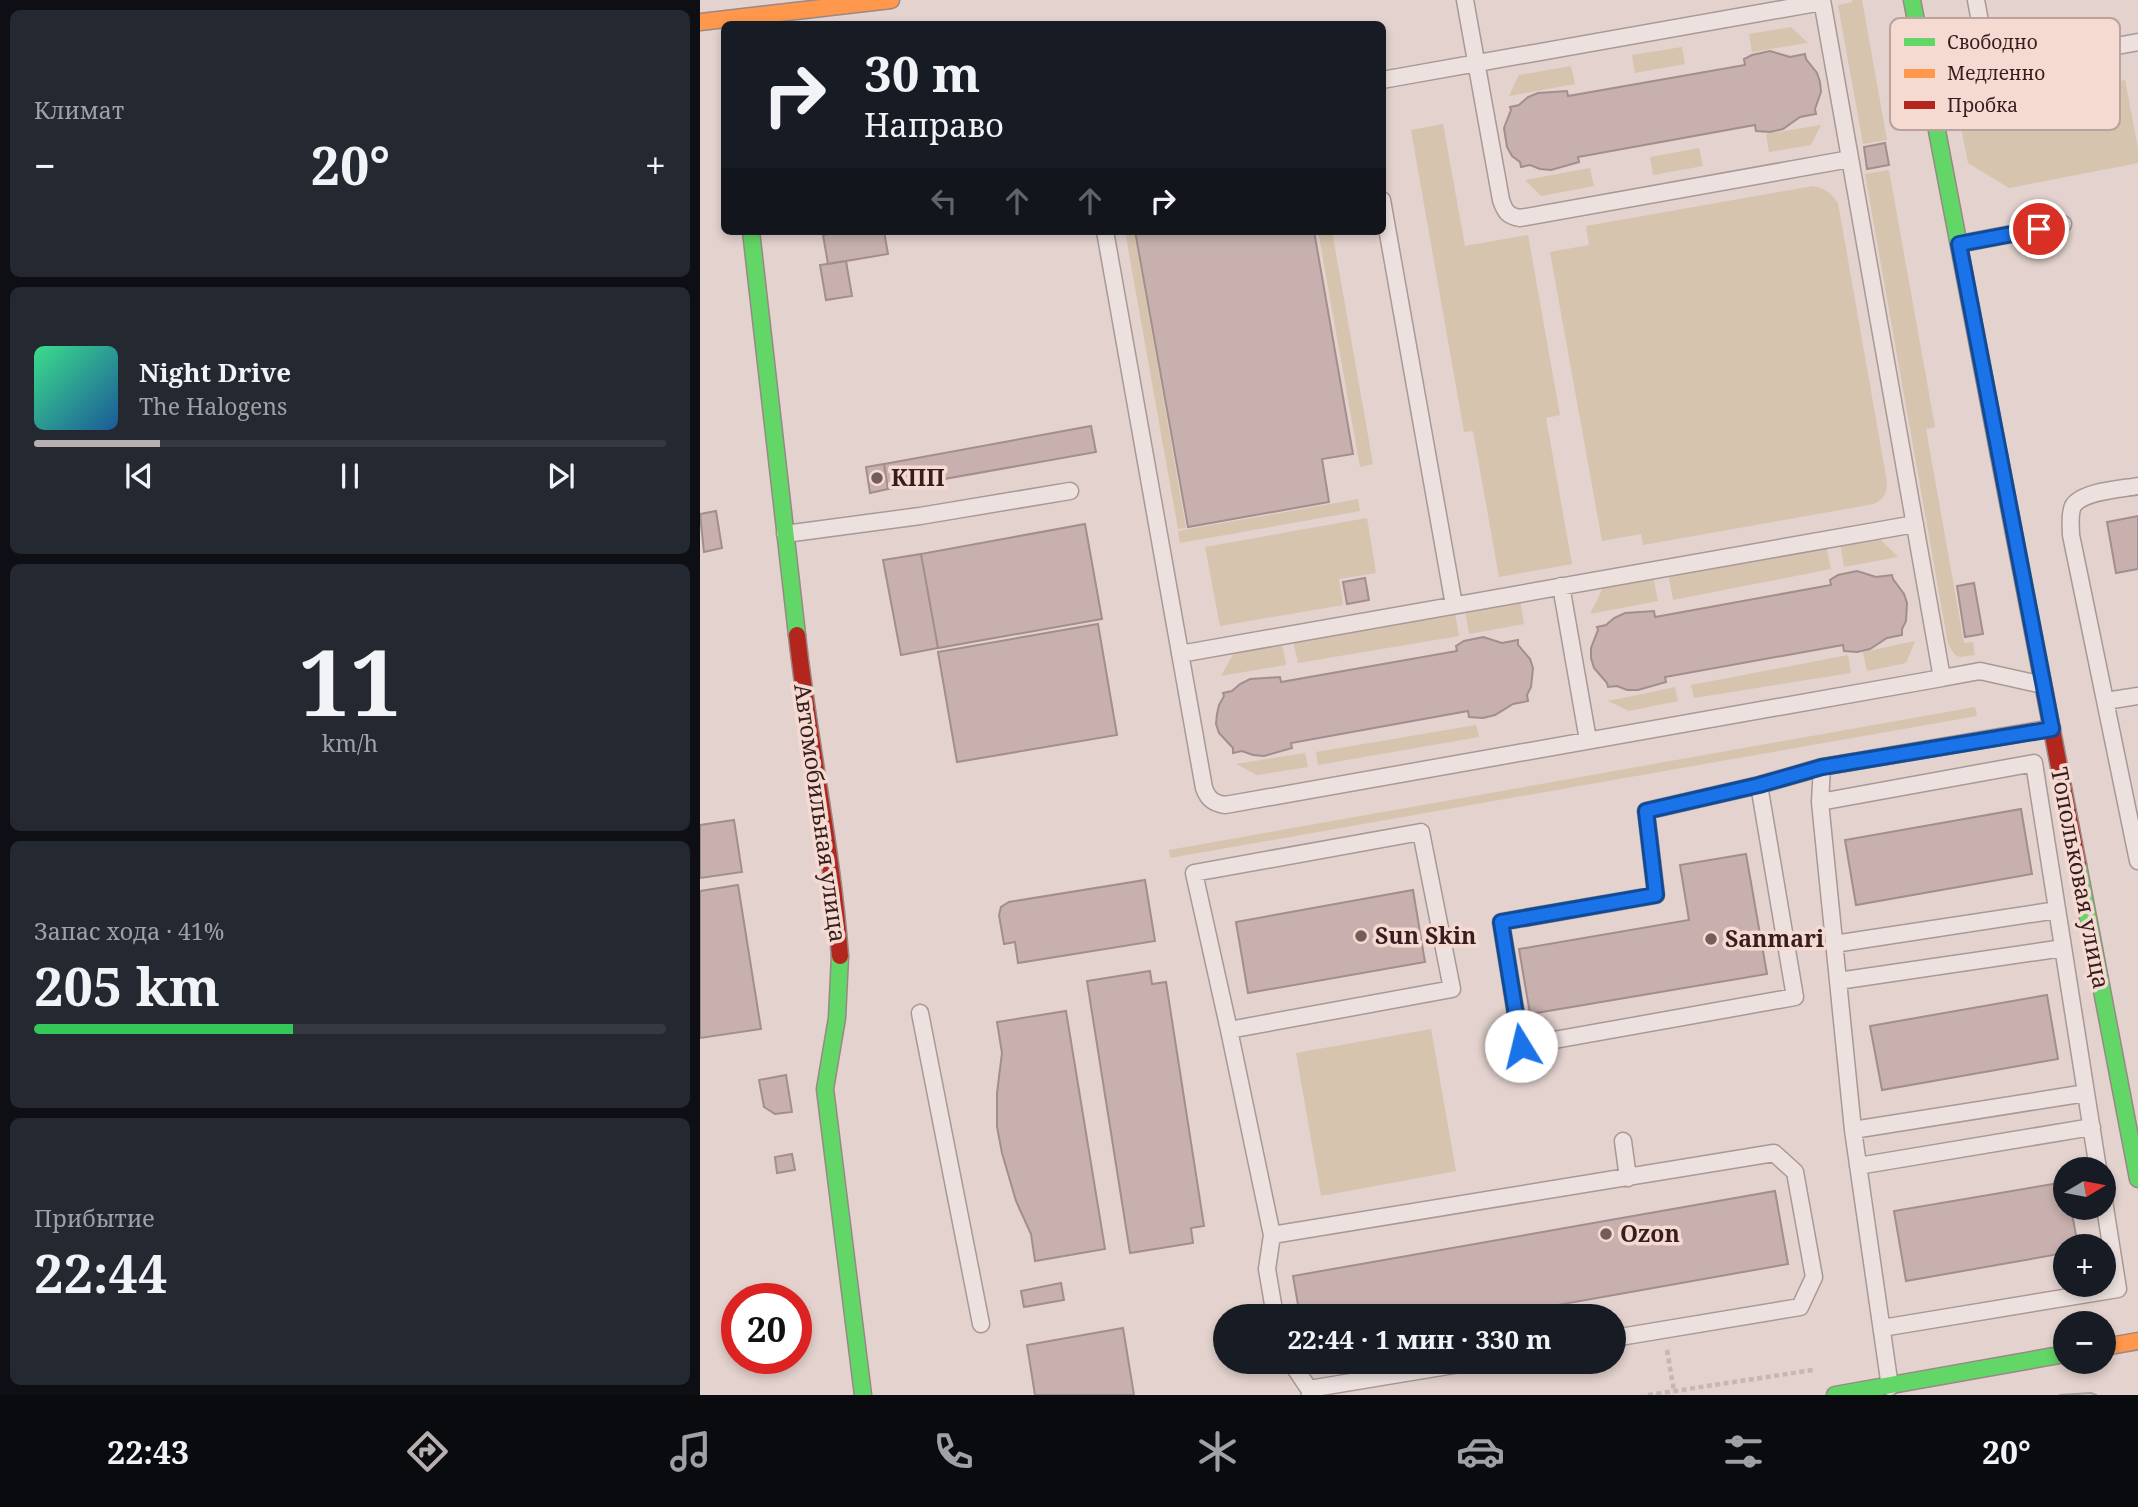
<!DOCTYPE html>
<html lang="ru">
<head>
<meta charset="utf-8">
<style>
	body { margin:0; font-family:"Noto Serif",serif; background:#242831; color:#f1f3f6; height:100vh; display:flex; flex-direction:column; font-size:26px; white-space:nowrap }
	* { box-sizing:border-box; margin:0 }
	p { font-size:23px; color:#9ea1a6 }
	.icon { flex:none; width:38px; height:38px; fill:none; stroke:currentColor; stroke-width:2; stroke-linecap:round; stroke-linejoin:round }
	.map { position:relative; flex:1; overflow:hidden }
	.details { display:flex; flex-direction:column; gap:10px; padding:10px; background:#0d0f14; width:700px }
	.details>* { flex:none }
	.banner { position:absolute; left:21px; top:21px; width:665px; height:214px; border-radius:10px; box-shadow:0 4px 10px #0003; background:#171b24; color:#f1f3f6; overflow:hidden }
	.needle { width:46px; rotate:80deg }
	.fabs { position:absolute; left:1353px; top:1157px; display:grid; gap:14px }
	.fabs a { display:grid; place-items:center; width:63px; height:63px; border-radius:50%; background:#171b24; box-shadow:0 4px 10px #0003; font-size:35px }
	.speed { position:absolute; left:21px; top:1283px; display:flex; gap:14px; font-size:35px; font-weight:700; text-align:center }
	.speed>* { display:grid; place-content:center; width:91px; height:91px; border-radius:50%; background:#171b24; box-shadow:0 4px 10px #0003; line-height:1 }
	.speed .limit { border:10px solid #d22; background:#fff; color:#111 }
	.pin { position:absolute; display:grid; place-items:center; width:60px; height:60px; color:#fff; margin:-30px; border:4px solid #fff; border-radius:50%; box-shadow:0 2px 7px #0007 }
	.me { position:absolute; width:77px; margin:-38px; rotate:351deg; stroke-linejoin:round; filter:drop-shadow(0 0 5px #0008) }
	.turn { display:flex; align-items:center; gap:24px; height:147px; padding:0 28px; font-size:32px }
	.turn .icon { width:91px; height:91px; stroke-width:2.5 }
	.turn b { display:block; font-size:49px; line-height:60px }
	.lanes { display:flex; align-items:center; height:66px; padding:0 28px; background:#0003; justify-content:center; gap:35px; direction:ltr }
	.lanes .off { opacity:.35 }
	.big { font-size:52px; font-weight:700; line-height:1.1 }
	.details .card { flex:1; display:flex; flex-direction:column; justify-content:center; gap:10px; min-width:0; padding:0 24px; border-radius:10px; background:#242831 }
	.details .dial { align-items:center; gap:0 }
	.dial b { font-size:91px; line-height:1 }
	.song { display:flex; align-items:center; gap:21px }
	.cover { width:84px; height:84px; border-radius:10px; background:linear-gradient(135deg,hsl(150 70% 55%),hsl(210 70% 35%)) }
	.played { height:7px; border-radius:4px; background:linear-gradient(90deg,#b8b0b0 20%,#363941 20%) }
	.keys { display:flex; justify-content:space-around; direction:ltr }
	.heat { display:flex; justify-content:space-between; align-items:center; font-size:38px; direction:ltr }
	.charge { height:10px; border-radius:5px; background:linear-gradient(90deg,#34c759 41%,#363941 0) }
	.trip { position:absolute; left:513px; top:1304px; width:413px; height:70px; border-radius:35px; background:#171b24; box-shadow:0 4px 10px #0003; font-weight:700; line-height:70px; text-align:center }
	.tabs { display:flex; height:112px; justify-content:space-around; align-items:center; background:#090b0e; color:#9ea1a6 }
	.tabs .icon { width:49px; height:49px }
	.tabs .active { color:#b8b0b0 }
	.tabs b { font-size:32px; color:#f1f3f6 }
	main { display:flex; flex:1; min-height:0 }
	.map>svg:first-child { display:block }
	.green { fill:#d6c4af }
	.building { fill:#c7b0ae; stroke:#a38e8d; stroke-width:2 }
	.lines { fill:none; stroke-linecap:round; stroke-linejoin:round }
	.lane-casing { stroke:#a89896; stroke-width:19 }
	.fast-casing { stroke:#988886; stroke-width:19 }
	.slow-casing { stroke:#988886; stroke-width:19 }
	.jam-casing { stroke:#988886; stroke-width:19 }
	.path { stroke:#c4b7b5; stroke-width:4.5; stroke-dasharray:5 3.5; stroke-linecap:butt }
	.lane { stroke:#ece1de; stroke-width:16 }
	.fast { stroke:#63d668; stroke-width:16 }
	.slow { stroke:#ff974d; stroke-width:16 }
	.jam { stroke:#b3261e; stroke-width:16 }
	.tram { stroke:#aba19e; stroke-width:2 }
	.route-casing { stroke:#114b97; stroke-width:18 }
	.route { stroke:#1a73e8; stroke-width:12 }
	.poi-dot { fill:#735d5b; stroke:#f5dad2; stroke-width:2.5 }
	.labels { text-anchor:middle; stroke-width:7; stroke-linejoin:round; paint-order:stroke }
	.poi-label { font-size:23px; font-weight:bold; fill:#371e1e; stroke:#f5dad2; text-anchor:start }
	.street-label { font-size:23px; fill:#371e1e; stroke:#f5dad2 }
	.key { fill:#f5dad2; stroke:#bca29c; stroke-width:2 }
	.key-label { font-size:19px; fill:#371e1e }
</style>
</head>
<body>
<main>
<section class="details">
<div class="card"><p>Климат</p>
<div class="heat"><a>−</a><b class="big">20°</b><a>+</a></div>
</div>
<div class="card">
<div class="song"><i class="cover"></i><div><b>Night Drive</b><p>The Halogens</p></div></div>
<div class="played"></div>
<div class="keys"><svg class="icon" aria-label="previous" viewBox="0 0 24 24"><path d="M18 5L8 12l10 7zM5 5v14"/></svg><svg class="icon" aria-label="pause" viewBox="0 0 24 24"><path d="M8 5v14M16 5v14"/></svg><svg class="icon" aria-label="next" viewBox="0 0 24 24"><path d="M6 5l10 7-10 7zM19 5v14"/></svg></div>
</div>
<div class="card dial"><b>11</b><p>km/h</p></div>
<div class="card"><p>Запас хода · 41%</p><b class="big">205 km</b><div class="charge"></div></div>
<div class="card"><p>Прибытие</p><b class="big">22:44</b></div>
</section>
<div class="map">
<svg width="1438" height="1395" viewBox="0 0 1438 1395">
	<rect width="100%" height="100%" fill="#e3d2cd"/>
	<path class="green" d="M1152,0H1162L1187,140L1163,144L1138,5L1152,2Z
		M1091,27L1108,43L1052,52L1049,34Z
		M982,47L985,64L935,73L932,55Z
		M871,66L875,84L809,96L819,75Z
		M1425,80L1438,148V163L1309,188L1268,163L1258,113Z
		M743,124L765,246L828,235L860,415L846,418L872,564L799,577L773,431L764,432L711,130Z
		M1121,125L1111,145L1069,152L1066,134Z
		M999,148L1003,166L953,175L950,157Z
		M890,168L894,186L841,196L825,180Z
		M1189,170L1235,427L1226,429L1264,643L1273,642L1275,655L1260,657L1255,655L1248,644L1165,174Z
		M1113,186C1125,188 1131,193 1138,203L1187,482C1187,493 1184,499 1174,504L943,545L941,534L902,541L850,252L889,245L886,226Z
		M425,231H434L486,528L478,529Z
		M618,231H632L673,464L660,467Z
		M658,499L660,511L480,543L478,531Z
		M667,518L676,573L639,579L643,605L520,626L505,547Z
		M1176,535L1198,557L1144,567L1140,541Z
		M1126,544L1131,569L973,600L968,573Z
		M953,575L958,601L890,614L905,584Z
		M820,600L824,624L769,634L765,610Z
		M755,612L759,636L598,663L593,640Z
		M1215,641L1206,663L1167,671L1163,652Z
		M582,643L586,665L521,676L535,651Z
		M1148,655L1151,673L994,698L991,685Z
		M975,687L978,701L929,711L908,701Z
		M1275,707L1277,716L470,858L469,850Z
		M776,725L779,737L618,765L616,752Z
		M605,753L608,767L557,775L536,764Z
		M731,1029L756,1171L621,1196L596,1053Z"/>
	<path class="building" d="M1070,51L1090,57L1105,54L1106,59L1117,73L1120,82L1121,92L1115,109L1116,114L1100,117L1083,129L1070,132L1056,131L1055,125L878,157L879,162L851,170L840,169L830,165L821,167L820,162L812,156L807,147L804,128L811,110L810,107L819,105L828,97L838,93L867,91L868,96L1045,65L1044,59L1052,55Z
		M1185,143L1189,165L1167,169L1164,147Z
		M146,231H184L188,254L128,264L123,235Z
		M435,231H614L653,454L622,459L629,502L488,527Z
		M146,261L152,296L126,300L120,265Z
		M391,426L396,452L188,489L184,464Z
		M184,464L188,489L170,493L166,467Z
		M16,511L22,548L4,552L0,514Z
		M1438,516V569L1416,573L1407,522Z
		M385,524L402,619L238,648L221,554Z
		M221,554L238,648L201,655L183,560Z
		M1157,571L1176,577L1192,575L1193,579L1204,594L1207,603L1206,621L1202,629V635L1187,638L1170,649L1157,652L1144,651L1143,645L965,677L966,682L938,690H927L917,686L908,687L907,683L894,668L891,658V648L898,630L897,627L906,625L914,618L925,613L954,611L955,617L1131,585L1130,580L1138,575Z
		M665,578L669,600L647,604L643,582Z
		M1274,583L1283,634L1265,637L1257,586Z
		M398,624L417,735L257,762L238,652Z
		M783,637L802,643L818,640V645L830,659L833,668L831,687L827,695L828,701L813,704L795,715L783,718L769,717L768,711L591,743L592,748L564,756L553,755L542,751L533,753V748L519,733L516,724L517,714L519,705L524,696L523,693L532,691L540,684L550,679L580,677L581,682L757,651L756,646L764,641Z
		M1321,809L1332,874L1156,905L1145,840Z
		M34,820L42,872L0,878V825Z
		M1046,854L1067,974L830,1014L819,949L989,920L980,865Z
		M445,880L455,941L318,963L315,942L304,944L299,915L301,907L309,902Z
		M38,885L61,1029L0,1038V891Z
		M713,890L725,962L548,993L536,922Z
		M450,971L452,984L466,982L504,1226L491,1228L493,1243L430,1253L387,981Z
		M1347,995L1358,1059L1182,1090L1170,1026Z
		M366,1011L405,1249L335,1261L331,1234L316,1201L302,1153L297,1127V1093L302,1053L297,1022Z
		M86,1075L92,1112L75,1114L64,1107L59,1080Z
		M92,1154L95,1170L77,1173L75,1157Z
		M1365,1182V1208H1371L1378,1246H1365V1253L1206,1281L1194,1211Z
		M1075,1191L1088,1264L796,1316H600L593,1276Z
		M361,1283L364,1300L324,1307L321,1291Z
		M423,1328L434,1395H335L327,1345Z"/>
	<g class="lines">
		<g class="lane-casing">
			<path id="lane" d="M765,0L801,200C805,212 808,216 820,218L1150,159
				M1122,0L1242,678L1280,671L1343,685
				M1276,0L1286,54L1294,66L1301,67L1438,42
				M682,80L1122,2
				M682,200L754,605
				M405,231L504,788C508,799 513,803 525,805L1242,678
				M1259,244L1363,224
				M1438,486C1422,489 1382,491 1373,506C1369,515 1371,526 1371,535L1438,861
				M85,534L220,516L370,491
				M861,586L888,740
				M480,654L1215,524
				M1406,701L1438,696
				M1122,767L1120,802L1153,1130L1190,1387
				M1059,785L1095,997L821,1046L801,922L956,895L946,811L1059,785L1122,767L1352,728
				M1120,802L1334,763L1398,1169
				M1134,944L1357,910
				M1138,981L1363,948
				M220,1013L281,1324
				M529,1030L494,873L721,832L752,989L529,1030L572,1235
				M1153,1130L1386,1093
				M923,1141L928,1178
				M1158,1166L1392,1127
				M575,1316L567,1269L572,1235L1074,1153L1095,1172L1114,1277L1100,1307L914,1338
				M1182,1328L1418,1289L1404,1201
				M591,1362L609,1389L610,1395
				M609,1389L772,1362"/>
		</g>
		<g class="fast-casing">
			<path id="fast" d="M1212,0L1299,455
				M51,231L97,635
				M1378,865L1438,1179
				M140,956L137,1018L125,1089L163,1395
				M1135,1395L1365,1354"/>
		</g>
		<g class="slow-casing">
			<path id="slow" d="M0,22L191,0
				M1404,1347L1438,1341"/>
		</g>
		<g class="jam-casing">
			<path id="jam" d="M1299,455L1378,865
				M97,635C109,743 132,849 140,956"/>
		</g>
		<path class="path" d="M967,1350L974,1391
			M948,1395L1113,1370"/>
		<use href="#lane" class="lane"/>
		<use href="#fast" class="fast"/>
		<use href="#slow" class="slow"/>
		<use href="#jam" class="jam"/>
		<path class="tram" d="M1360,1395L1391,1393L1396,1395"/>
	</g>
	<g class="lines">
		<g class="route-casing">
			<path id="route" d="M821,1046L801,922L956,895L946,811L1059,785L1122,767L1352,729L1259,244L1339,229"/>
		</g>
		<use href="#route" class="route"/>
	</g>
	<g class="poi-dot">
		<circle cx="177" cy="478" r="7"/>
		<circle cx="661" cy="936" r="7"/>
		<circle cx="1011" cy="939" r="7"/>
		<circle cx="906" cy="1234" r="7"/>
	</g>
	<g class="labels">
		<g class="poi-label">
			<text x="191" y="486">КПП</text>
			<text x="675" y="944">Sun Skin</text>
			<text x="1025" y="947">Sanmari</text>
			<text x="920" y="1242">Ozon</text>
		</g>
		<g class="street-label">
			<text transform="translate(120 813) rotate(82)" y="8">Автомобильная улица</text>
			<text transform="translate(1380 878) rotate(79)" y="8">Топольковая улица</text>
		</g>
	</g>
	<rect x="1190" y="18" width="230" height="112" rx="10" class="key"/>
	<rect x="1204" y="38" width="31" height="8" fill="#63d668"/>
	<rect x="1204" y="69" width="31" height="9" fill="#ff974d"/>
	<rect x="1204" y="101" width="31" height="8" fill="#b3261e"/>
	<g class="key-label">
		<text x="1247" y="49">Свободно</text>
		<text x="1247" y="80">Медленно</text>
		<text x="1247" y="112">Пробка</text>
	</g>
</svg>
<div class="fabs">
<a><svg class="needle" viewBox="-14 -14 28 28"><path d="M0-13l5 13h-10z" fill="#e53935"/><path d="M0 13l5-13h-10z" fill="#9ea1a6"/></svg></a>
<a>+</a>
<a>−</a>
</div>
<div class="speed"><div class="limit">20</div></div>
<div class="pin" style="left:1339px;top:229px;background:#d93025"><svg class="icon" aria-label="arrive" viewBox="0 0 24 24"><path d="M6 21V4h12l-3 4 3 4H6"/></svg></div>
<svg class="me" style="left:821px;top:1046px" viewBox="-20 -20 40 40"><circle r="19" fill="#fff"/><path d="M0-13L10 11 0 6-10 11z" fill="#1a73e8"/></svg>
<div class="trip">22:44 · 1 мин · 330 m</div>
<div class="banner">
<div class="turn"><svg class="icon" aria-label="right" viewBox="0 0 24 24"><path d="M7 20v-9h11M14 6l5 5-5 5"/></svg><div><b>30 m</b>Направо</div></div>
<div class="lanes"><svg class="icon off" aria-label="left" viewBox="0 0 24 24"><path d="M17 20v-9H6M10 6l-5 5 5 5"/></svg><svg class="icon off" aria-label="ahead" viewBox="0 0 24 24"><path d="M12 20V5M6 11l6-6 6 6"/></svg><svg class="icon off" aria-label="ahead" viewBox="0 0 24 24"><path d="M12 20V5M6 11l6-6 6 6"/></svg><svg class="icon" aria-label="right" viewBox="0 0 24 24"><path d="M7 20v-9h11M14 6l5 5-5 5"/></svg></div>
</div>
</div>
</main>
<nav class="tabs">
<b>22:43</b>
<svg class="icon active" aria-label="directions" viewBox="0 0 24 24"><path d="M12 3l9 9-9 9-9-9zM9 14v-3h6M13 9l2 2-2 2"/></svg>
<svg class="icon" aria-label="music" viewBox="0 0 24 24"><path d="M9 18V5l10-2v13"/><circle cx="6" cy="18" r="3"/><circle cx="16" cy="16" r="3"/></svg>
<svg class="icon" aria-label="phone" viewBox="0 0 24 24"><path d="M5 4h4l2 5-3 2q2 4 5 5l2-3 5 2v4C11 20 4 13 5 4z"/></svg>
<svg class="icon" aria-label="climate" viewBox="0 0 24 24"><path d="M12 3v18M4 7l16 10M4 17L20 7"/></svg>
<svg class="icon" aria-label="car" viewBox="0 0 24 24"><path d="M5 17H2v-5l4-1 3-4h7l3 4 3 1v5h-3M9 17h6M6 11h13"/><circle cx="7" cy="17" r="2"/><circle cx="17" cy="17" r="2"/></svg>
<svg class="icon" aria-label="filters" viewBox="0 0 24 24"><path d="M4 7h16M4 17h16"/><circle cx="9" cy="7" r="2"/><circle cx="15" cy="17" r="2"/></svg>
<b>20°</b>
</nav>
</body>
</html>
